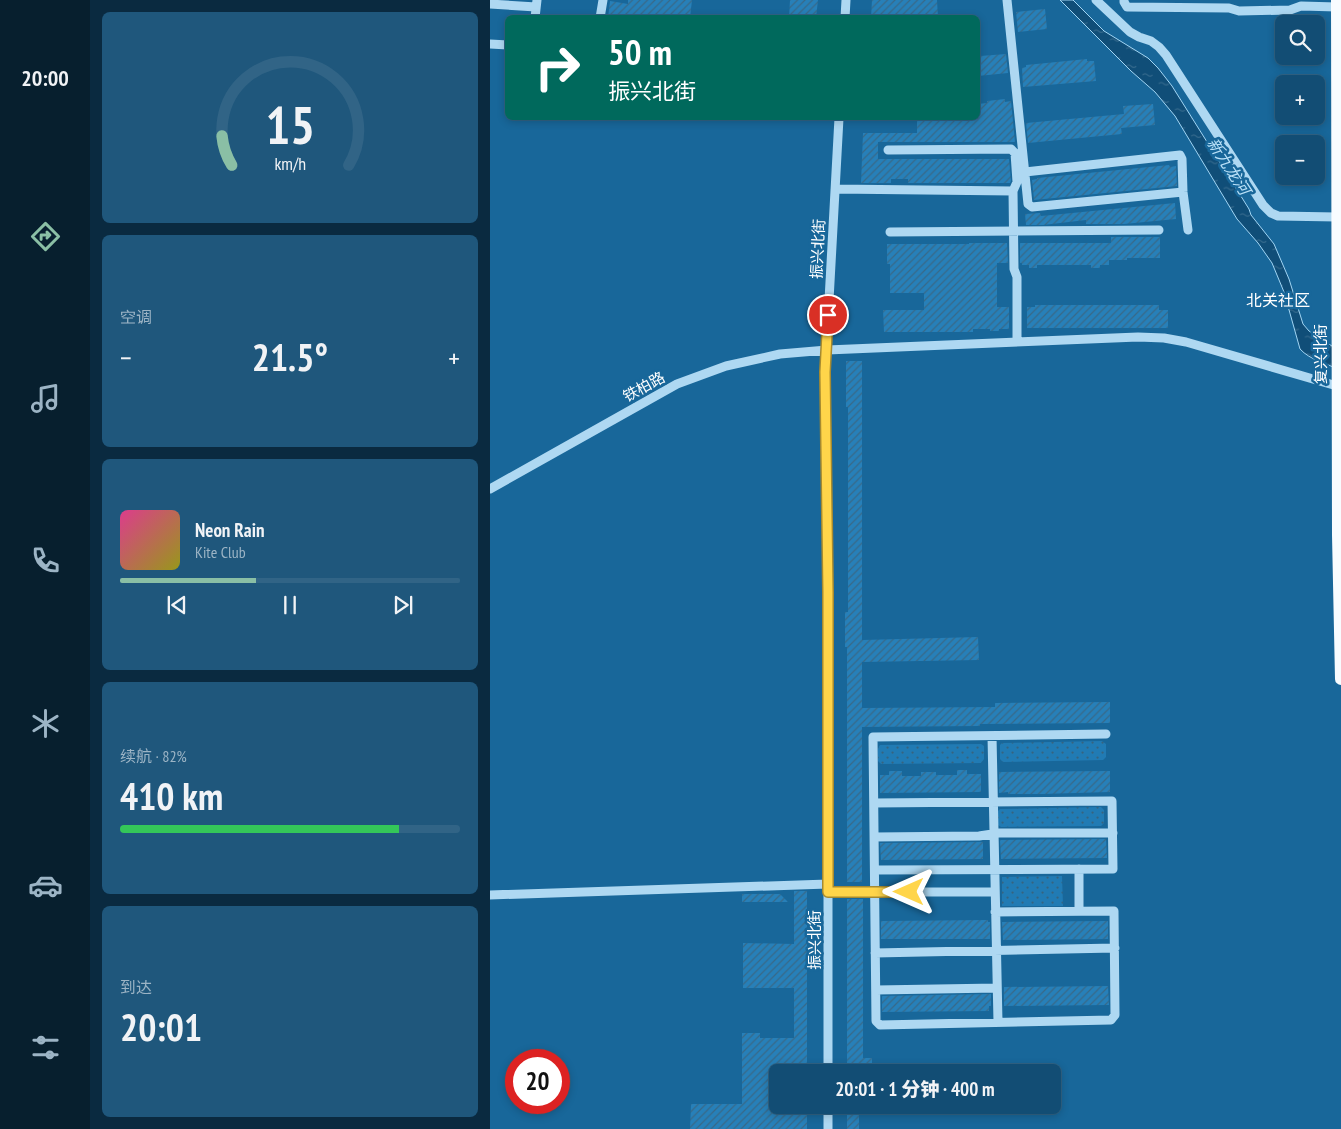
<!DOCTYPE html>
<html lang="zh">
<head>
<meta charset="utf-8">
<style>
	body { margin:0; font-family:"PT Sans Narrow","Noto Sans SC",sans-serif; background:#1f577c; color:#f1f3f6; height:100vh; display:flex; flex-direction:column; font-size:19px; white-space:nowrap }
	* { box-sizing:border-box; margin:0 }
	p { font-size:16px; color:#9cb4c5 }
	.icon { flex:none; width:28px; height:28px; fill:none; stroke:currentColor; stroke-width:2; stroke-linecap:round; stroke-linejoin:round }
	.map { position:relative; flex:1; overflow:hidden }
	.side { display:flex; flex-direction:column; gap:12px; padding:12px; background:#0a2a40; width:400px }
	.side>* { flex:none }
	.top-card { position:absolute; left:15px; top:15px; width:475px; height:105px; border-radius:8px; box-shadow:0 2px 8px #0003,0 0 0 1px #316486; background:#00695c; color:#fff; overflow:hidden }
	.fabs { position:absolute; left:785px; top:15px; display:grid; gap:10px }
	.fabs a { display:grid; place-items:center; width:50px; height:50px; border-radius:8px; background:#124d74; box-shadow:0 2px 8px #0003,0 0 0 1px #316486; font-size:25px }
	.speed { position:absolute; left:15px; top:1049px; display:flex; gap:10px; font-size:25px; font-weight:700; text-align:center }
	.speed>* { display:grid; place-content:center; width:65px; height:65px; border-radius:50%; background:#124d74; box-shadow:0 2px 8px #0003,0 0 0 1px #316486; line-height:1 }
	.speed .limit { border:8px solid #d22; background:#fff; color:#111 }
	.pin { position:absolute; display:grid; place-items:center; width:42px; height:42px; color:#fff; margin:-21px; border:2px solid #fff; border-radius:50%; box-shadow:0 1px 5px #0007 }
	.me { position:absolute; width:55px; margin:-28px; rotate:270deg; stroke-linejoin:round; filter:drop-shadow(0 0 4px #0008) }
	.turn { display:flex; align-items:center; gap:18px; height:105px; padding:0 20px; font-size:22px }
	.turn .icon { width:65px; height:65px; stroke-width:2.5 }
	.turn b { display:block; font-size:35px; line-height:42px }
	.big { font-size:38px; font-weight:800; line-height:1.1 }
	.side .card { flex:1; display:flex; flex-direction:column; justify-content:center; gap:8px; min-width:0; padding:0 18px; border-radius:8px; background:#1f577c }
	.side .dial { align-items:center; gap:0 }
	.dial svg { height:130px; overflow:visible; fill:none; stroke:#316486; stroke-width:7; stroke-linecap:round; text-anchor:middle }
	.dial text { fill:#f1f3f6; stroke:none }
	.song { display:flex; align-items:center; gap:15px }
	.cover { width:60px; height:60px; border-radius:8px; background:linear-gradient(135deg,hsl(330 70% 55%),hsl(60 70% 35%)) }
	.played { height:5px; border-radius:2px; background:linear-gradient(90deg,#8abfa5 40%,#316486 40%) }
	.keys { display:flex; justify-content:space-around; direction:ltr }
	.heat { display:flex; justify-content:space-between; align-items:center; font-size:28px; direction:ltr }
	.charge { height:8px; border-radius:4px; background:linear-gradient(90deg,#34c759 82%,#316486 0) }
	.trip { position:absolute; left:279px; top:1064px; width:292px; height:50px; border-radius:8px; background:#124d74; box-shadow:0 2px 8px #0003,0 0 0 1px #316486; font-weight:800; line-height:50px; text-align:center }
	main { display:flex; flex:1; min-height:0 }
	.menu { display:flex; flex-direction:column; width:90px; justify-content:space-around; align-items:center; background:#071f2e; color:#9cb4c5 }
	.menu .icon { width:35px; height:35px }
	.menu .active { color:#8abfa5 }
	.menu b { font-size:22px; color:#f1f3f6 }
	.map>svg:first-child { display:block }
	.grass { fill:url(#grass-dots) }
	.water { fill:url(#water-ripples); stroke:#a1d5f4 }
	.building { fill:url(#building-hatch) }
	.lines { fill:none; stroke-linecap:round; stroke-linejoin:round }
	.minor { stroke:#aed8f2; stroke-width:9 }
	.major { stroke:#f8fcff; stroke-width:12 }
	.route-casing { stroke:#a68a30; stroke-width:12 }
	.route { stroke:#ffd54a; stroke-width:9 }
	.labels { text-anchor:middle; stroke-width:5; stroke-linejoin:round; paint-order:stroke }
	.street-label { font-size:15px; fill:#fff; stroke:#18679a }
	.water-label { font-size:16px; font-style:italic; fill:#bae1f8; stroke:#18679a }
	.neighbourhood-label { font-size:16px; fill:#fff; stroke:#18679a }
</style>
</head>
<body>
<main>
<nav class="menu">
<b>20:00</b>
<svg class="icon active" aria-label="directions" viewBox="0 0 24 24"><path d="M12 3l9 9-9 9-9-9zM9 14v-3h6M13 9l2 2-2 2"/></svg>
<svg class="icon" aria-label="music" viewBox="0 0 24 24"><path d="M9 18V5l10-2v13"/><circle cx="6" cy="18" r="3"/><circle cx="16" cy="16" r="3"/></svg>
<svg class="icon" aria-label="phone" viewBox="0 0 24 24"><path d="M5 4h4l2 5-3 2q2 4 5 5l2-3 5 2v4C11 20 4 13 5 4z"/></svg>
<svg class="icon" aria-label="climate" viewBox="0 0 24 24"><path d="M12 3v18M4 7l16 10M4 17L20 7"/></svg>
<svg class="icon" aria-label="car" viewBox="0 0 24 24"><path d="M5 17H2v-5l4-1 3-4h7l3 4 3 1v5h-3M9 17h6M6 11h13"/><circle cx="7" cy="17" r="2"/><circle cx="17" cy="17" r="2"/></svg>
<svg class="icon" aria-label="filters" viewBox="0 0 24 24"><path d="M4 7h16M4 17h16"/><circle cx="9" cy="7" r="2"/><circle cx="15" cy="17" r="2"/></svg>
</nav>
<section class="side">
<div class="card dial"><svg viewBox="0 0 100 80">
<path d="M14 69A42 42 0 1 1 86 69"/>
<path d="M14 69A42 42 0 0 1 8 51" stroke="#8abfa5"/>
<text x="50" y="56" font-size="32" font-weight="700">15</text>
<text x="50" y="72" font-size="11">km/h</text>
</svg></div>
<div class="card"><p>空调</p>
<div class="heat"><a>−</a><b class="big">21.5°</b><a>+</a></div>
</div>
<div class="card">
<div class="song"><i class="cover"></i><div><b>Neon Rain</b><p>Kite Club</p></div></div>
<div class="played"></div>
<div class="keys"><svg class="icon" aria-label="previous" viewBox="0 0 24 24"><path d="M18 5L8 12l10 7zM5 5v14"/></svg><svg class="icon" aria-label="pause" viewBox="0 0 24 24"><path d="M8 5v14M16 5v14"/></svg><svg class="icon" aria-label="next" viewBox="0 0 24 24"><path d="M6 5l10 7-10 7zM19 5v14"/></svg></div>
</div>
<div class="card"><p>续航 · 82%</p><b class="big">410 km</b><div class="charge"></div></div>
<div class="card"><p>到达</p><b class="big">20:01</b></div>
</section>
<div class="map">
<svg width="851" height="1129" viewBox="0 0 851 1129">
	<defs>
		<pattern id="grass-dots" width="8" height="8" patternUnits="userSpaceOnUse" patternTransform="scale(1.25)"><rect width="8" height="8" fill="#217bb4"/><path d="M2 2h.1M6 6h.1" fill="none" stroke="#366480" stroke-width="1.8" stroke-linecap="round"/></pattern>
		<pattern id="water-ripples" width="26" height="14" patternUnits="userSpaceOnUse" patternTransform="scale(1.25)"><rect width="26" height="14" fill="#104e78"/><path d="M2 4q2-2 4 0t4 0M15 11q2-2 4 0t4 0" fill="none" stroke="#34698c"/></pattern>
		<pattern id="building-hatch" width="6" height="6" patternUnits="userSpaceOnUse" patternTransform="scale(1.25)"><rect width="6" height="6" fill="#2780b9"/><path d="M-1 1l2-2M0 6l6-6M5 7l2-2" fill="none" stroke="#386988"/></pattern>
	</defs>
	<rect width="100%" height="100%" fill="#18679a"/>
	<path class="grass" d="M612,741L616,744V757L613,760L513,762L510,759V745L512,743Z
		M491,744L494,746V759L491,763L391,764L388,761V748L390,745Z
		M611,807L614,810V823L611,826L511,827L508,825V811L510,809Z
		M572,876L573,906H512V877Z"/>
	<path class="water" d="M570,0H583L614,31L658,58L668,68L682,86L759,209L761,215L784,244L799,279L813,324L819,331L851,352V370C837,364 820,360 810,349L794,292L782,263L768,243L747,219L685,116L665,92L641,71Z"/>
	<path class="building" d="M138,0H202L200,18H118L120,1L138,4Z
		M300,0H328L326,18H299Z
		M382,0H447L448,18H381Z
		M555,9L557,29L528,32L526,12Z
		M516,54L518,73L488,76V59H490V56Z
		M597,59V61H604L606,81L533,87L532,68L536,67V65Z
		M515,99V102L521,101L525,142H388V159H519L521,181L520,183H418V179H401V183H371L373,133H427V118H488V104L497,103V101Z
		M663,104L665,125L631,128L632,134L538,143L536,123L634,114L633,106Z
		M679,165L680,167L686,166L687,186L544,200L542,180L547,179V178Z
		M685,203L686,219L634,224H596V220L553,225H536L535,214L550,213L551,216Z
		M621,237H670V258H637V260H619V265H610V268H601V265H547V268H539V265H532V263H530V243H621Z
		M479,243H517L518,263H507V307H519V329H509V331H500V329H483V332H394L393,310H434V293H400V264H397V244H479Z
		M545,305H669V310H678V328H537V307H545Z
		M356,361H372V640L488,637L489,660L372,662V708L505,707V703L620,702V723L490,724V726L372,727V882H357V647H355V612H358V407H356Z
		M467,770H477V774H491V792L390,793V775H399V771H412V776H431V772H446V775H467Z
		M620,771V792L552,794H518V792L509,793V772Z
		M616,839L617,858L511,859L510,840Z
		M493,842V859L391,860L390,843Z
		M304,891H317V1072H288V1105H317V1129H200L201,1104H252V1033H270V1038H304V988H253V943L304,944Z
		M252,894H290L298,902H252Z
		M357,899H373V1058H382V1072H357Z
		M498,920V922H500V939H391V921Z
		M618,921V939L513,940L512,922Z
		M618,986L619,1005L514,1006V987Z
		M501,994V1006H499V1011L392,1012V996Z
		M357,1105H369V1129H357Z"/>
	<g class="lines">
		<path class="minor" d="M517,0L538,204L542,207L693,192
			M606,0L640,32L649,37L661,41L669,47L676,55L773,205L781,213L788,216L847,217
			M634,0V2L637,7L739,8L749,11L800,10L811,6L847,7
			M0,4L46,7
			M45,18L47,0
			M110,18L113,0
			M355,18L356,0
			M0,44L18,45
			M398,150L521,149L525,153L527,182L523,191
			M535,172L690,155L692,159L693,192L698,230
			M345,189L523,191L524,269L527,277V342
			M400,232L669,230
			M0,489L187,384L236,366L290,354L337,350L648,337L674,338L696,342L847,386
			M502,736L508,1022
			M384,803L622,801L623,869L385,870
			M384,837L489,836L509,833H623
			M589,869V911
			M338,892H505
			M0,895L338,884
			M505,912L624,911L625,1015L621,1020L390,1025L386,1021L383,737L616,734
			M385,953L625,948
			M386,990L507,988
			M338,1072V592L335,373L349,118
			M338,1105V1129"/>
		<path class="major" d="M847,0L848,535L851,679"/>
	</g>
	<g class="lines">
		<g class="route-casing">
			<path id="route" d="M338,315L335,372L338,592V892H419"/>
		</g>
		<use href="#route" class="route"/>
	</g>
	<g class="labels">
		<g class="street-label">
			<text transform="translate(328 249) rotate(-87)" y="5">振兴北街</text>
			<text transform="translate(831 354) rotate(-90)" y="5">复兴北街</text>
			<text transform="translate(154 387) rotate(-29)" y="5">铁柏路</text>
			<text transform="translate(325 940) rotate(-90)" y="5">振兴北街</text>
		</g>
		<g class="water-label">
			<text transform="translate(739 166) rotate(57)" y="6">新九龙河</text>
		</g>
		<g class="neighbourhood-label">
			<text x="788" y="306">北关社区</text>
		</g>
	</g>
</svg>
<div class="fabs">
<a><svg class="icon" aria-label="search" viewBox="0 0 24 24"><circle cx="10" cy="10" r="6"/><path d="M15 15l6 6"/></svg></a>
<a>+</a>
<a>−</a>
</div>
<div class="speed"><div class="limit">20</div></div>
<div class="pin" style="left:338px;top:315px;background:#d93025"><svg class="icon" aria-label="arrive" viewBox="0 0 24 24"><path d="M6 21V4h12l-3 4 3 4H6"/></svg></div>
<svg class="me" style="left:419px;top:892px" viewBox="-20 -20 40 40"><path d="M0-17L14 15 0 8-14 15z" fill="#ffd54a" stroke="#fff" stroke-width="4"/></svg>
<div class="trip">20:01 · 1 分钟 · 400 m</div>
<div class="top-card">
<div class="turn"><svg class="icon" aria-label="right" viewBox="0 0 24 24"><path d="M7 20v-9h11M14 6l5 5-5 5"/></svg><div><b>50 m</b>振兴北街</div></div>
</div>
</div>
</main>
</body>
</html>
